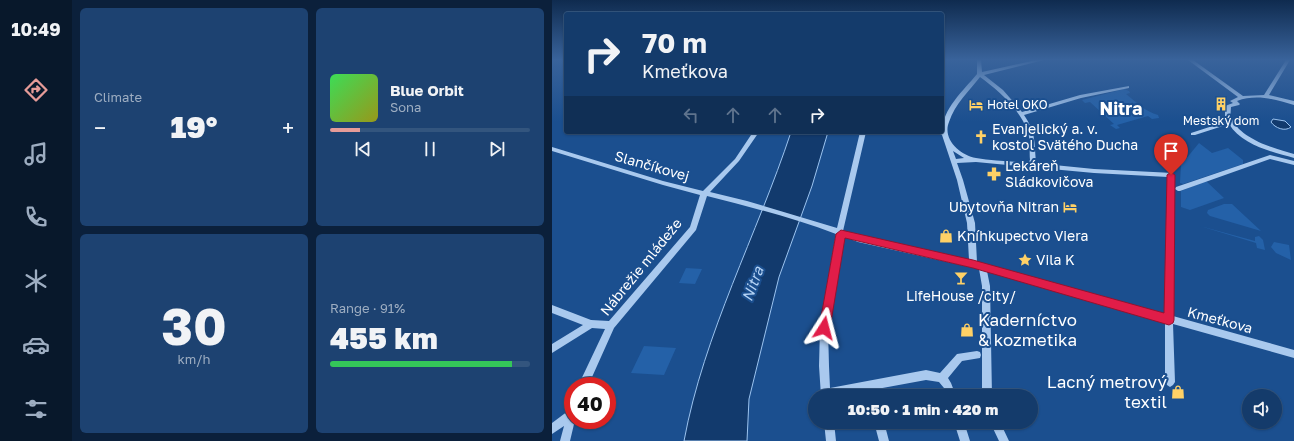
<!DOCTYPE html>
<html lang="en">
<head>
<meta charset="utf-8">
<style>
	body { margin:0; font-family:"Golos Text",sans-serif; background:#1d4271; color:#f1f3f6; height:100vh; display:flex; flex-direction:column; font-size:15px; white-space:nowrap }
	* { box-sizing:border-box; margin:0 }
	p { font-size:13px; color:#9dadc1 }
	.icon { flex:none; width:22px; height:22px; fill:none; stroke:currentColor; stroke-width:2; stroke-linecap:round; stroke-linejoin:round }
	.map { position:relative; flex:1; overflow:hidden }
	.details { display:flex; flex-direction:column; gap:8px; padding:8px; background:#0b203b; width:480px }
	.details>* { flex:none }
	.guide { position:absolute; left:12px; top:12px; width:380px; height:122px; border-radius:4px; box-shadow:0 1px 3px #0004,0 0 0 1px #33557e; background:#143b6b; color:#f1f3f6; overflow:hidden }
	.buttons { position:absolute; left:690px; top:389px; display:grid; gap:8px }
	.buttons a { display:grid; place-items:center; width:40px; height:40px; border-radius:50%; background:#143b6b; box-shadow:0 1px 3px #0004,0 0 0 1px #33557e; font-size:20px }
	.speed { position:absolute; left:12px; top:377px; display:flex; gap:8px; font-size:20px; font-weight:700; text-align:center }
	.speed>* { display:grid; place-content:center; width:52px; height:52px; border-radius:50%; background:#143b6b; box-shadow:0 1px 3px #0004,0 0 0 1px #33557e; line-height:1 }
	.speed .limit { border:6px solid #d22; background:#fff; color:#111 }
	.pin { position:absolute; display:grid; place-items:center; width:34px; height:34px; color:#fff; margin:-41px -17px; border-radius:50% 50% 50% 0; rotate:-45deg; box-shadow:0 0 4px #0007 }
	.pin .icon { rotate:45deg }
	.me { position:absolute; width:44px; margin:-22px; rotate:9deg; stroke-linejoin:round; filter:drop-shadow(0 0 3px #0008) }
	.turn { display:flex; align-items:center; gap:14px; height:84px; padding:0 12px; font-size:18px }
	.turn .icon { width:52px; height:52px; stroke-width:2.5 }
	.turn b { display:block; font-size:28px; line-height:34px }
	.lanes { display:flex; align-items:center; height:38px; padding:0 12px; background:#0003; justify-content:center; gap:20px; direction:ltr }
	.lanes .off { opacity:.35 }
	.big { font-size:30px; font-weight:800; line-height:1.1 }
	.details .widget { flex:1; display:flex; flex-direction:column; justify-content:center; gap:6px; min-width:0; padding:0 14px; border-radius:6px; background:#1d4271 }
	.details .dial { align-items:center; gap:0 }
	.dial b { font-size:52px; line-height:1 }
	.song { display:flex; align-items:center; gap:12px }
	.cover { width:48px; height:48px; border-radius:6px; background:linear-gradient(135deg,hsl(130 70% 55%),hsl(60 70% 35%)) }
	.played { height:4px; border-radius:2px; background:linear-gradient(90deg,#e69b98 15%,#33557e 15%) }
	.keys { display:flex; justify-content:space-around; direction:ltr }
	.heat { display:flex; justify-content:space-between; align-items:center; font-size:22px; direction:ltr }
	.charge { height:6px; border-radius:3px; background:linear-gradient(90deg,#34c759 91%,#33557e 0) }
	.details .tiles { flex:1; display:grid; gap:8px; grid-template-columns:repeat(2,1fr) }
	.trip { position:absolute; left:256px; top:389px; width:230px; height:40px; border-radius:20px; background:#143b6b; box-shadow:0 1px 3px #0004,0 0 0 1px #33557e; font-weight:800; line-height:40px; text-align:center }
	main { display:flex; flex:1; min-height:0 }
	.menu { display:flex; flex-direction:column; width:72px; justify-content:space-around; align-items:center; background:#08182b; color:#9dadc1 }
	.menu .icon { width:28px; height:28px }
	.menu .on { color:#e69b98 }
	.menu b { font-size:18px; color:#f1f3f6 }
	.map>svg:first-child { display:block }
	.green { fill:#2461a8 }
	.water { fill:#123a6d; stroke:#9cc4f0 }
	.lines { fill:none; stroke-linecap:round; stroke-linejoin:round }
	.minor { fill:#a9c9ee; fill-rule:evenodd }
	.route { fill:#e11d48; stroke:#92132f }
	.labels { text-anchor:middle; stroke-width:4; stroke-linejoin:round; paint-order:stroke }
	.far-poi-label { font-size:12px; fill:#fff; stroke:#1b4f8f; text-anchor:start }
	.poi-label { font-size:14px; fill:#fff; stroke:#1b4f8f; text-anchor:start }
	.street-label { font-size:14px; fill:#fff; stroke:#1b4f8f }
	.water-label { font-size:15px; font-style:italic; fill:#b5d3f5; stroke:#1b4f8f }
	.near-poi-label { font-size:17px; fill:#fff; stroke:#1b4f8f; text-anchor:start }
	.far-town-label { font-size:18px; font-weight:bold; fill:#fff; stroke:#1b4f8f }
</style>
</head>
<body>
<main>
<nav class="menu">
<b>10:49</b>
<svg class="icon on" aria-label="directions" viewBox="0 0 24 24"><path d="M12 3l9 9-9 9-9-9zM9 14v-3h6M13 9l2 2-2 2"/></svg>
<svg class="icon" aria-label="music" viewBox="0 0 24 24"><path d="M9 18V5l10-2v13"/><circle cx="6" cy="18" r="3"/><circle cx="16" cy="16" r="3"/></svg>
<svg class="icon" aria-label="phone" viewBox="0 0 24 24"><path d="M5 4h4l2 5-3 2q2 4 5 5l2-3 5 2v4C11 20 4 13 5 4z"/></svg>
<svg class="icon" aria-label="climate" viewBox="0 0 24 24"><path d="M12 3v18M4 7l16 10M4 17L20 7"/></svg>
<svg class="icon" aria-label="car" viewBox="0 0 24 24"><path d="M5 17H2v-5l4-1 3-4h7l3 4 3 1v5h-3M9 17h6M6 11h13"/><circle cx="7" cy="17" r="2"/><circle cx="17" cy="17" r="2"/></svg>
<svg class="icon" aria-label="filters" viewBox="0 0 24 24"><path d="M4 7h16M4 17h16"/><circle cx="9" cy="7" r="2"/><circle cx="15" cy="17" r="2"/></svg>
</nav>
<section class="details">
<div class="tiles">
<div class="widget"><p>Climate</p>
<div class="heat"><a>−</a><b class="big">19°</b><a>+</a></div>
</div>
<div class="widget">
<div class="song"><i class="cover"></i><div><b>Blue Orbit</b><p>Sona</p></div></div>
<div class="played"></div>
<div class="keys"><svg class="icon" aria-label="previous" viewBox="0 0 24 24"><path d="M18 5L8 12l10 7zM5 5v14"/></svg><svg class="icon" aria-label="pause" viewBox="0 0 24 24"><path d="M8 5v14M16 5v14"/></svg><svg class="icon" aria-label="next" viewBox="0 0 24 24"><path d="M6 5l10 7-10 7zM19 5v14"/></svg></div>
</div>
<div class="widget dial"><b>30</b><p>km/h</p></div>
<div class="widget"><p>Range · 91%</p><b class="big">455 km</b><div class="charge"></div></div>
</div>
</section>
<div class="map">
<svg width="742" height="441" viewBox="0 0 742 441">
	<rect width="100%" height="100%" fill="#1b4f8f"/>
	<path class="green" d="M572,89L577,91L578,93L574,94C584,102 594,112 606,115L607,118L600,119L596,116L565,125L568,128L564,129L558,125L562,124L538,102L533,103L530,100Z
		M647,143L660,153L676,148L691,160V164L631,184L628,183L629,165Z
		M654,181L672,198L638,210L629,207V191Z
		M672,204H680L709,231L658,216L655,213L656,210Z
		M648,226L703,241V237L707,236L711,240L713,250L705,248L704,243Z
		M722,242L737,245L739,260L724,253L719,247Z
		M134,268L150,269L143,284L127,283Z
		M92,346L124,348L112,375L79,373Z"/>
	<path class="water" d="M721,119L733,121L739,127C733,132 723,128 719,122Z
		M239,132H276L260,186L227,277L197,399L195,441H132C152,333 205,235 239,132Z"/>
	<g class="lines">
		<path class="minor" d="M425,60H429L430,72L484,60H492L432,75L451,90L470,112L528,95L577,86V88L529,98L472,115C484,133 482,140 484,161L482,163L542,169L621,173L622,175L621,316L742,350V358L621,324L623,382L621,385L618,387L615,385L613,382V322L435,271L438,286L440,396H430V286L427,269L306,242L291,236L276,328L277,366L278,388L374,370L388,373L405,354L425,351L428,352L429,355L428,358L410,361L396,378L399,383L404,396H394L392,388L387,382L374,380L325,389L327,396H317L316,390L283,396H269L267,366L268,328L284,234C242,218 198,207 155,196L144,230L62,328L36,386H26L53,329L40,328L0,353V344L31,325L0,313V305L39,320L57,321L138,227L148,195L111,185L0,151V147L111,181L151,191L183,159L201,132H207L187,161L158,192L195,201L285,228L308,132H314L291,231L307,236L417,260L415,223L405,180L390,135L381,133L380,132H390C390,109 412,90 425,74ZM428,77C446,90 470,111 476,133C479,142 477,151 478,160L476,163C459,161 440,161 424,158C408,155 390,139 397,122C403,104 417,91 428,77ZM401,151L412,158L404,159ZM424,162L542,173L616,177L613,314L425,262L423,223L411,180L405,163Z
			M636,60H641L691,96L712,95L734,60H738L717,95L742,101V105C723,99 704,94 685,101L688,104L687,105L679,107C679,110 678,114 679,116C685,138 723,149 742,154V158C720,152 690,145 677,124L643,135H639V133L676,121L673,116V106L681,103L678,101L686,97Z
			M718,155L742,161V165L718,159L628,191H626L623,189L624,187Z
			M21,406V420H23L18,441H8L12,426L0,434V423L16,411L18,408Z
			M272,422H282L284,441H274Z
			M322,422H332L337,441H327Z
			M402,422H412L418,441H408Z
			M438,422H448L457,441H447Z"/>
	</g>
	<linearGradient id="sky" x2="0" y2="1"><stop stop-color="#0f2b4f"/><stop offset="0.49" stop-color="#39639b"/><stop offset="1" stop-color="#39639b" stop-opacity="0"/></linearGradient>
	<rect width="742" height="122" fill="url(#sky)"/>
	<path class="route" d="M619,172L623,175L622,320L621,323L617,325L421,268L293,238L278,328L276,331L272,333L268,331L267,328L284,234L289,230L421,260L612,313L615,175Z"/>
	<defs>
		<g id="building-bare" transform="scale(1.08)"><path d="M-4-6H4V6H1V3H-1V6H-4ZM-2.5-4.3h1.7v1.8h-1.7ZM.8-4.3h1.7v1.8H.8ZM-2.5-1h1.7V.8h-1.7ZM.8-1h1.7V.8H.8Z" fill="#ffd166" stroke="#1b4f8f" stroke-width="2.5" paint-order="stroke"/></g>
		<g id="hotel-bare" transform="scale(1.08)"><path d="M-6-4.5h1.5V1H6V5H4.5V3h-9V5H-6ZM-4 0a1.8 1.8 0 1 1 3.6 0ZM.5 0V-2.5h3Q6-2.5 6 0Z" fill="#ffd166" stroke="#1b4f8f" stroke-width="2.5" paint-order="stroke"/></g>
		<g id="church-bare" transform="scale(1.08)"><path d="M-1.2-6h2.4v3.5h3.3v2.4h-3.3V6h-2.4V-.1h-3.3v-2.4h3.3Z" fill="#ffd166" stroke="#1b4f8f" stroke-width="2.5" paint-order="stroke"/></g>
		<g id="pharmacy-bare" transform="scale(1.08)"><path d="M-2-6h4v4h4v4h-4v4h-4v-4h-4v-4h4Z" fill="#ffd166" stroke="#1b4f8f" stroke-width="2.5" paint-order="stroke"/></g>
		<g id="shop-bare" transform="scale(1.08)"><path d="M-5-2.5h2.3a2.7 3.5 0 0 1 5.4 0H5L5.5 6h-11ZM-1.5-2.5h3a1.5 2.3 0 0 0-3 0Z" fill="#ffd166" stroke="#1b4f8f" stroke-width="2.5" paint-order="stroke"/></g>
		<g id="sight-bare" transform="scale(1.08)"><path d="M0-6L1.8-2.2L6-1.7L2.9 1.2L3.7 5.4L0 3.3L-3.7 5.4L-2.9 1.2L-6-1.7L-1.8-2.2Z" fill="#ffd166" stroke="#1b4f8f" stroke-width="2.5" paint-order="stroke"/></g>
		<g id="bar-bare" transform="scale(1.08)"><path d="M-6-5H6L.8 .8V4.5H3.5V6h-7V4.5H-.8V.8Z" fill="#ffd166" stroke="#1b4f8f" stroke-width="2.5" paint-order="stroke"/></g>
	</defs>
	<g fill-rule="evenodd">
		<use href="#building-bare" x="669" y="104"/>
		<use href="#hotel-bare" x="424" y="105"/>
		<use href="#church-bare" x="429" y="137"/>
		<use href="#pharmacy-bare" x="442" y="174"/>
		<use href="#hotel-bare" x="518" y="207"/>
		<use href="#shop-bare" x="394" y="236"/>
		<use href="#sight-bare" x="473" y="260"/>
		<use href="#bar-bare" x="409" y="278"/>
		<use href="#shop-bare" x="415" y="330"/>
		<use href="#shop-bare" x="626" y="392"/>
	</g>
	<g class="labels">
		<g class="far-poi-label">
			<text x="435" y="109">Hotel OKO</text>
			<text x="669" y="125" text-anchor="middle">Mestský dom</text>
		</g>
		<g class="poi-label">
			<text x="440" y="134">Evanjelický a. v.<tspan x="440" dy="16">kostol Svätého Ducha</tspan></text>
			<text x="453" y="171">Lekáreň<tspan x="453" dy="16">Sládkovičova</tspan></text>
			<text x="507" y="212" text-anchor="end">Ubytovňa Nitran</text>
			<text x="405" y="241">Kníhkupectvo Viera</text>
			<text x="484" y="265">Vila K</text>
			<text x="409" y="301" text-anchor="middle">LifeHouse /city/</text>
		</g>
		<g class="street-label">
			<text transform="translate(100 166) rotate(16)" y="5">Slančíkovej</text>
			<text transform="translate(89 267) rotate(-51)" y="5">Nábrežie mládeže</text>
			<text transform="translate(668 320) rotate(15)" y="5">Kmeťkova</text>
		</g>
		<g class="water-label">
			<text transform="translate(201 284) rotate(-70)" y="5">Nitra</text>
		</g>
		<g class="near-poi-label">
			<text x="426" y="326">Kaderníctvo<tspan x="426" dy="20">&amp; kozmetika</tspan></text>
			<text x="615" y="388" text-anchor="end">Lacný metrový<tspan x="615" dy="20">textil</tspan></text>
		</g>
		<g class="far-town-label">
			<text x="569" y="115">Nitra</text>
		</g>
	</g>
</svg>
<div class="buttons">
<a><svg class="icon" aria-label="sound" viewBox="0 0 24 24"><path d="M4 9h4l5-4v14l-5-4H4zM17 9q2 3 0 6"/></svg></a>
</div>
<div class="speed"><div class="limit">40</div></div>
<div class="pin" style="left:619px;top:175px;background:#d93025"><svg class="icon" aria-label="arrive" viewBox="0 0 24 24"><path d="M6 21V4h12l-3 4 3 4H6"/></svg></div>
<svg class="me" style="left:272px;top:328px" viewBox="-20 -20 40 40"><path d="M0-17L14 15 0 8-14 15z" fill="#e11d48" stroke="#fff" stroke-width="4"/></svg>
<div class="trip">10:50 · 1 min · 420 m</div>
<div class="guide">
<div class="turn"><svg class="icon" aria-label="right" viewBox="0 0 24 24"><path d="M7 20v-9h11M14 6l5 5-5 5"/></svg><div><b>70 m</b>Kmeťkova</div></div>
<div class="lanes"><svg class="icon off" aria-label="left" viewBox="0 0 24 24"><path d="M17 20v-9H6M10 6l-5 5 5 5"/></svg><svg class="icon off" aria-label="ahead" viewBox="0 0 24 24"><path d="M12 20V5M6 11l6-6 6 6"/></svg><svg class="icon off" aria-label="ahead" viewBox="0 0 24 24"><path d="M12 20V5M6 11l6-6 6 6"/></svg><svg class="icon" aria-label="right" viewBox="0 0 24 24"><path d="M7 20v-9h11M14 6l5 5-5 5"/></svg></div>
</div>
</div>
</main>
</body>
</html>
